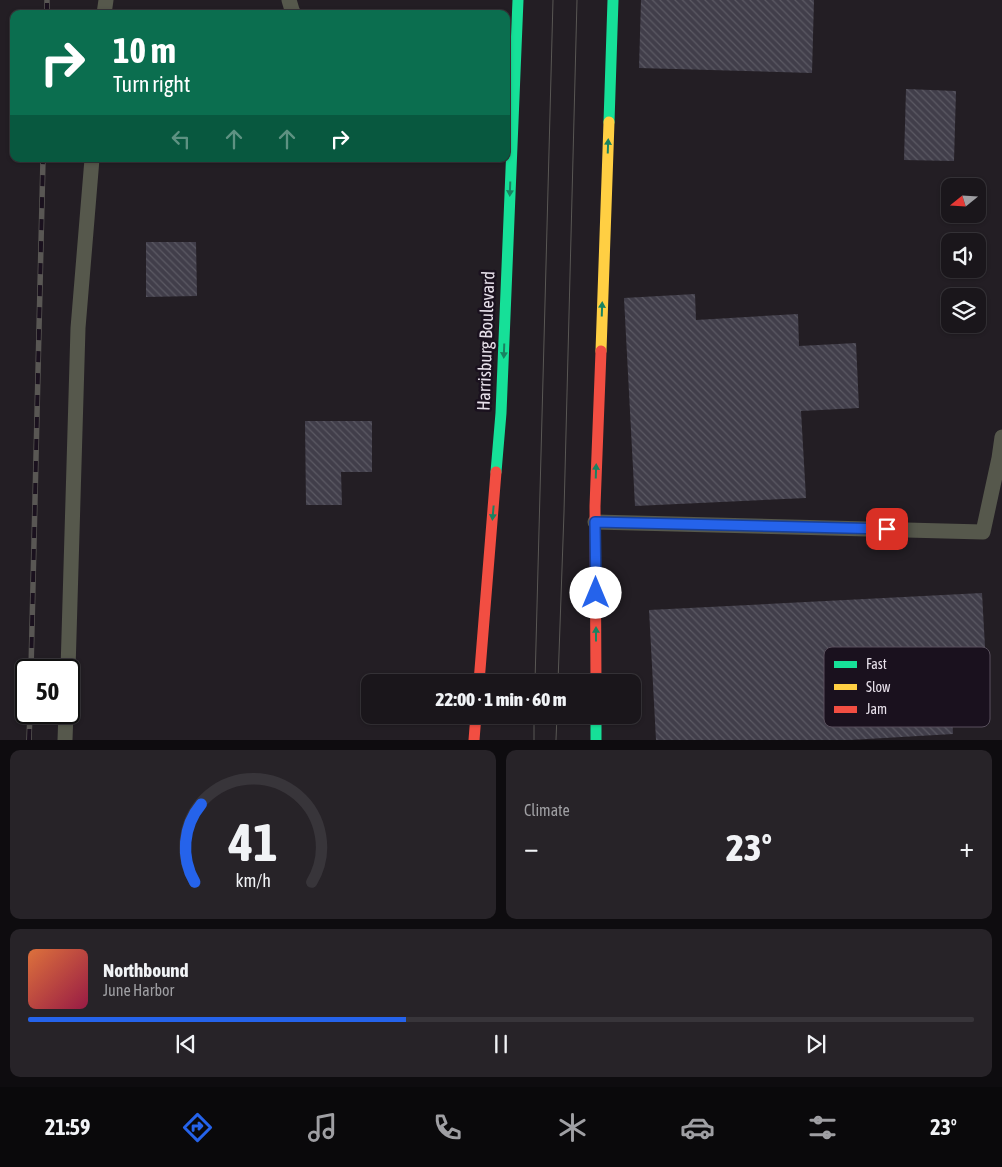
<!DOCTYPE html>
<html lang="en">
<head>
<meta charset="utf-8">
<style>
	body { margin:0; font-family:"Asap Condensed",sans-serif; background:#272328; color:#f1f3f6; height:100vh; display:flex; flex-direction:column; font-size:19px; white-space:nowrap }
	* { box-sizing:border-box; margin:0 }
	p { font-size:16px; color:#9f9fa3 }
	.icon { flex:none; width:28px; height:28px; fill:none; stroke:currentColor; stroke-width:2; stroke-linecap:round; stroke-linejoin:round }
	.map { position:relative; height:740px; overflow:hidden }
	.side { display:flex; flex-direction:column; gap:10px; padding:10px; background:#0e0c0f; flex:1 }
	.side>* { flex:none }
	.top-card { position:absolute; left:10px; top:10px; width:500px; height:152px; border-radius:10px; box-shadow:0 1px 4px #0004,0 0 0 1px #38353a; background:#0b6e4f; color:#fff; overflow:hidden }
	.needle { width:32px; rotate:252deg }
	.fabs { position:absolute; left:941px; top:178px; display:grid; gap:10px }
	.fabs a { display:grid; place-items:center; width:45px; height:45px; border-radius:10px; background:#1a161b; box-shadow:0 1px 4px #0004,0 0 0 1px #38353a; font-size:25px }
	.speed { position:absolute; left:15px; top:659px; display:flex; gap:10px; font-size:25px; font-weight:700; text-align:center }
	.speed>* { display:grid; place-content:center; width:65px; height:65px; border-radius:50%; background:#1a161b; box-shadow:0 1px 4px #0004,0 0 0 1px #38353a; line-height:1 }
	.speed .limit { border:2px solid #111; border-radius:8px; background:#fff; color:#111 }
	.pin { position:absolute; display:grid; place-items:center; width:42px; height:42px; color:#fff; margin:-21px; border-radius:10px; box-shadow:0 2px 8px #0006 }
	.me { position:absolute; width:55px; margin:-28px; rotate:0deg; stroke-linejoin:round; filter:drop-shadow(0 0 4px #0008) }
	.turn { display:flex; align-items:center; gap:18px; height:105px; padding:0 20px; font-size:22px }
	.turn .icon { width:65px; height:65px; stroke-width:2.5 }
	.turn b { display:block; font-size:35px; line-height:42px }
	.lanes { display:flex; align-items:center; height:48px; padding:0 20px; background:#0003; justify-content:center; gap:25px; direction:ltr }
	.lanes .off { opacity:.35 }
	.big { font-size:38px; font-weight:800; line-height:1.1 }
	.side .widget { flex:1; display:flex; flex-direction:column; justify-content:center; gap:8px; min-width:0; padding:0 18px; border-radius:10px; background:#272328 }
	.side .dial { align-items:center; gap:0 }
	.dial svg { height:130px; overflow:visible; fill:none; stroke:#38353a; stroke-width:7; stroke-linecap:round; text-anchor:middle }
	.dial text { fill:#f1f3f6; stroke:none }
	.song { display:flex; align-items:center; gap:15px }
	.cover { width:60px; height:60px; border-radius:8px; background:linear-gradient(135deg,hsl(20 70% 55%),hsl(340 70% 35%)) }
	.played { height:5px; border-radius:2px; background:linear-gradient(90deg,#2563eb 40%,#38353a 40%) }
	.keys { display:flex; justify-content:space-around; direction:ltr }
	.heat { display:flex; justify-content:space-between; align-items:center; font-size:28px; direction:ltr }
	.side .tiles { flex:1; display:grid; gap:10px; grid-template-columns:1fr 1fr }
	.widget:last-child { grid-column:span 2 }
	.trip { position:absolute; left:361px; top:674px; width:280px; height:50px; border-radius:10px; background:#1a161b; box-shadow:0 1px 4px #0004,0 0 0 1px #38353a; font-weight:800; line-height:50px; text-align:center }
	.tab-bar { display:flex; height:80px; justify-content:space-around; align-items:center; background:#0a090b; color:#9f9fa3 }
	.tab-bar .icon { width:35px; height:35px }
	.tab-bar .selected { color:#2563eb }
	.tab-bar b { font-size:22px; color:#f1f3f6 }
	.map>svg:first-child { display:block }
	.building { fill:url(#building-back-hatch) }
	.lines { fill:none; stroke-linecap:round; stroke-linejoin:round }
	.lane { stroke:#56584c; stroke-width:15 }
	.fast { stroke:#16e098; stroke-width:11 }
	.slow { stroke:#ffcf43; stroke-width:11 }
	.jam { stroke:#f24e42; stroke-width:11 }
	.tram { stroke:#595754; stroke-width:1 }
	.rail-casing { stroke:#595754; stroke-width:5.5 }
	.rail { stroke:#1a111e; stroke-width:4; stroke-dasharray:11; stroke-linecap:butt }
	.oneway { fill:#188361 }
	.route-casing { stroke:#184099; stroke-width:12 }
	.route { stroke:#2563eb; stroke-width:9 }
	.labels { text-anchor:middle; stroke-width:5; stroke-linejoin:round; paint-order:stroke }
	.street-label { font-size:18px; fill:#e8e1eb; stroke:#1a111e }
	.key { fill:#1a111e; stroke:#584f5c; stroke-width:1 }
	.key-label { font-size:14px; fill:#e8e1eb }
</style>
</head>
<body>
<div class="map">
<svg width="1002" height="740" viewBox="0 0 1002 740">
	<defs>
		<pattern id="building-back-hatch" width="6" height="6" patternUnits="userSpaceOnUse" patternTransform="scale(1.25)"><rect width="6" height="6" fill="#413e4a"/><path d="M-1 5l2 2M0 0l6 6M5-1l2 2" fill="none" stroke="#5c5a64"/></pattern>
	</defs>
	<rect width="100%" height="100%" fill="#231e24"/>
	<path class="building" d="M641,0H814L812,73L639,68Z
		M906,89L956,91L954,161L904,160Z
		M146,242H196L197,296L146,297Z
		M695,294L696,320L798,314L799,346L856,343L859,408L801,411L806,498L635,506L624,298Z
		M305,421H372V472H341L342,505H306Z
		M982,593L985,647L948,648L953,734L850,740H656L649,610Z"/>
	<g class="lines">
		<path class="lane" d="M289,0L292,10L294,14
			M104,14L106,0
			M595,522L983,532L999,458L1002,437
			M68,670L78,328L92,159
			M65,740L66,712"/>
		<path class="fast" d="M609,122L613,0
			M496,472L501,413L518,0
			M596,715V740"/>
		<path class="slow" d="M601,351L609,122"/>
		<path class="jam" d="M479,682L496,472
			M596,682L595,506L601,351
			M474,740L476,715"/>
		<path class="tram" d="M535,682L553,0
			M558,682L564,512L577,0
			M534,740V715
			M556,740L557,715"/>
		<g class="rail-casing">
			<path id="rail" d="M47,14V0
				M31,670L43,159
				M29,740L30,712"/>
		</g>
		<use href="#rail" class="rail"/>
	</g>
	<defs><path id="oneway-solid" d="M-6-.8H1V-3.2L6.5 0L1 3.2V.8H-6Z" transform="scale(1.25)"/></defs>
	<g class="oneway">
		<use href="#oneway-solid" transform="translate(608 146) rotate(-88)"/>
		<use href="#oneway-solid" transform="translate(510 189) rotate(92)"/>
		<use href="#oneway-solid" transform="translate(602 309) rotate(-88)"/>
		<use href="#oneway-solid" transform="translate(504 351) rotate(92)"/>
		<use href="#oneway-solid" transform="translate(596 471) rotate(-88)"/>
		<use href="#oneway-solid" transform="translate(493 513) rotate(95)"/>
		<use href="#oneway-solid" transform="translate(596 634) rotate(-90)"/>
	</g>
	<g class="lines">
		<g class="route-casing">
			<path id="route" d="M596,593L595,522L887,529"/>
		</g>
		<use href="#route" class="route"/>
	</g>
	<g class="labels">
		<g class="street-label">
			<text transform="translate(486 341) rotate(-88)" y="6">Harrisburg Boulevard</text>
		</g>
	</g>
	<rect x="824" y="647" width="166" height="80" rx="8" class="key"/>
	<rect x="834" y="661" width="23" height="7" fill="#16e098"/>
	<rect x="834" y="684" width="23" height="6" fill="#ffcf43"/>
	<rect x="834" y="706" width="23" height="7" fill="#f24e42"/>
	<g class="key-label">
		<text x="866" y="669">Fast</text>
		<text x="866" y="692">Slow</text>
		<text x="866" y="714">Jam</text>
	</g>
</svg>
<div class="fabs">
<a><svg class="needle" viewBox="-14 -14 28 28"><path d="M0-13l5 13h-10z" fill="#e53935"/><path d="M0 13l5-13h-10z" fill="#9f9fa3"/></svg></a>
<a><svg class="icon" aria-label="sound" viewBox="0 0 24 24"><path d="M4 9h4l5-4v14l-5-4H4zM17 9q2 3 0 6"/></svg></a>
<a><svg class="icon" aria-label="layers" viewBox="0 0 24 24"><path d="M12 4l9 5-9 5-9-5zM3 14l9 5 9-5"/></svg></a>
</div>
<div class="speed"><div class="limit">50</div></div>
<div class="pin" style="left:887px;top:529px;background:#d93025"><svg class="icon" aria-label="arrive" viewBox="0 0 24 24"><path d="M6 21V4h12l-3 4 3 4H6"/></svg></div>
<svg class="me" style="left:596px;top:593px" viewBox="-20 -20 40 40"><circle r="19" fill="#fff"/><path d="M0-13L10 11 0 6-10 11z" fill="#2563eb"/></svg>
<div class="trip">22:00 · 1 min · 60 m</div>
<div class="top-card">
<div class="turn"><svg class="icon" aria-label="right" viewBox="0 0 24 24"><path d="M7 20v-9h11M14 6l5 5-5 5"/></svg><div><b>10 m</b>Turn right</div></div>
<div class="lanes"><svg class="icon off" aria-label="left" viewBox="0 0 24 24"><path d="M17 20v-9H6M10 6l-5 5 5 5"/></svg><svg class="icon off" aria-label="ahead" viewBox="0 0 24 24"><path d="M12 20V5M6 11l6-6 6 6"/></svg><svg class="icon off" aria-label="ahead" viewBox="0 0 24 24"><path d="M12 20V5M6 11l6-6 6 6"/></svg><svg class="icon" aria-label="right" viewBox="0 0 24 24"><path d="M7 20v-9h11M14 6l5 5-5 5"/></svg></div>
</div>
</div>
<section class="side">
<div class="tiles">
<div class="widget dial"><svg viewBox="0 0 100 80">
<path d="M14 69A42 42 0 1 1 86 69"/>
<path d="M14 69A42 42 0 0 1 18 21" stroke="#2563eb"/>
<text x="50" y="56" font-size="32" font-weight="700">41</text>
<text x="50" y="72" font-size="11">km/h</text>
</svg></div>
<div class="widget"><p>Climate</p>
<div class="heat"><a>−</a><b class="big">23°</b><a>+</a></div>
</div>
<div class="widget">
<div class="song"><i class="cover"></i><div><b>Northbound</b><p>June Harbor</p></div></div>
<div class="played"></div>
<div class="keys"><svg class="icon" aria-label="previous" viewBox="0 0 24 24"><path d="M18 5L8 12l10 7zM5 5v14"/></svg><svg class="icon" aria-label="pause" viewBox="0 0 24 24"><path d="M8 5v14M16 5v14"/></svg><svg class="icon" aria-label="next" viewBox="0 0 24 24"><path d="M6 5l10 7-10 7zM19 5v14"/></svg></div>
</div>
</div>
</section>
<nav class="tab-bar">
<b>21:59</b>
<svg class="icon selected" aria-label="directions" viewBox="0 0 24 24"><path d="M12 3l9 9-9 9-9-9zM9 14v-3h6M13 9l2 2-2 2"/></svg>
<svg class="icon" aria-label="music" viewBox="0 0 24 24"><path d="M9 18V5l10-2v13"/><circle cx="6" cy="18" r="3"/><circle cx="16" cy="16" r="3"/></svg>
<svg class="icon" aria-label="phone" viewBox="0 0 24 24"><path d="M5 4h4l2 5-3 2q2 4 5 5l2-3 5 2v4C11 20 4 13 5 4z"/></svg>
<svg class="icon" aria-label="climate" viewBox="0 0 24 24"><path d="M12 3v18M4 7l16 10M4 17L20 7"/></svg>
<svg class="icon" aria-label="car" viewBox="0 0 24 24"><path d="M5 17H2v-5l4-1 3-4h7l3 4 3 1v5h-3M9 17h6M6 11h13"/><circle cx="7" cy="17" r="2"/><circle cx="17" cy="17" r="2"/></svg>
<svg class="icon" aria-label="filters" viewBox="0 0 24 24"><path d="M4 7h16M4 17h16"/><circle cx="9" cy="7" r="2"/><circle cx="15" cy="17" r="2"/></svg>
<b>23°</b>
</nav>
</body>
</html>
